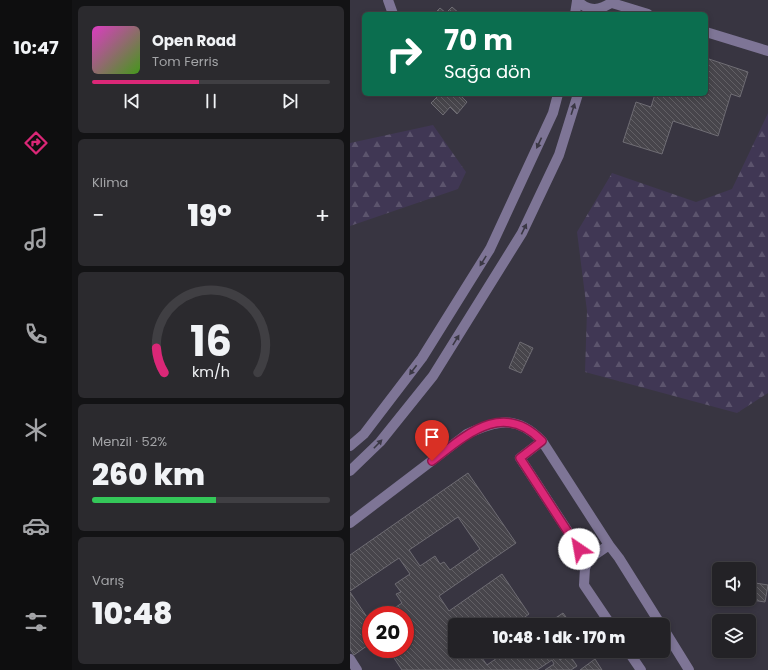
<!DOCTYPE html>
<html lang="tr">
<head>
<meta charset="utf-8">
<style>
	body { margin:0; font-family:Poppins,sans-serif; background:#2b2a2e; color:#f1f3f6; height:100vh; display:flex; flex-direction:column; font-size:15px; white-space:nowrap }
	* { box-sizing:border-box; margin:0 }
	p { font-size:13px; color:#a3a4a7 }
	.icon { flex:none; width:22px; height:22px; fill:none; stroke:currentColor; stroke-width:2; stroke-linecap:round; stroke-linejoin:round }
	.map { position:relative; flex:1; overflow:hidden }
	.sheet { display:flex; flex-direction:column; gap:6px; padding:6px; background:#131315; width:278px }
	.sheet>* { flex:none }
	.top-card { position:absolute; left:12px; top:12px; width:346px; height:84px; border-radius:6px; box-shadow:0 2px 6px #0003,0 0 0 1px #403f43; background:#0b6e4f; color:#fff; overflow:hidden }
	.fabs { position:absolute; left:362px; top:562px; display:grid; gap:8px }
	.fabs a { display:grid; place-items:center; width:44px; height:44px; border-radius:6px; background:#232226; box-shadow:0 2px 6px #0003,0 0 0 1px #403f43; font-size:20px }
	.speed { position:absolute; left:12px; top:606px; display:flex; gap:8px; font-size:20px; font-weight:700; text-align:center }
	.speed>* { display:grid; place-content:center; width:52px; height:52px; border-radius:50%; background:#232226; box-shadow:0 2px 6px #0003,0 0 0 1px #403f43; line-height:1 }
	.speed .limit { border:6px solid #d22; background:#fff; color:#111 }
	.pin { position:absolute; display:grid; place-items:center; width:34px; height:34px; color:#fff; margin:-41px -17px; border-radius:50% 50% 50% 0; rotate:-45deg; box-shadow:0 0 4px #0007 }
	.pin .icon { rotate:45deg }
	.me { position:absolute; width:44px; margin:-22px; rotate:327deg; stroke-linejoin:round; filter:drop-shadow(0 0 3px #0008) }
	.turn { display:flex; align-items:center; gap:14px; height:84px; padding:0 16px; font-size:18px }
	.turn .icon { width:52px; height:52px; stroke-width:2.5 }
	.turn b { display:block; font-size:28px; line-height:34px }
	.big { font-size:30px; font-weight:800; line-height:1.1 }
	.sheet .card { flex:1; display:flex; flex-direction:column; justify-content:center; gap:6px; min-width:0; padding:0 14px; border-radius:6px; background:#2b2a2e }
	.sheet .dial { align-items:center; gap:0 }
	.dial svg { height:104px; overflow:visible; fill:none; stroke:#403f43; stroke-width:7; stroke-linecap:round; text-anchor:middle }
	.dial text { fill:#f1f3f6; stroke:none }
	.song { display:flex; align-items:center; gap:12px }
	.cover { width:48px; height:48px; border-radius:6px; background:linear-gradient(135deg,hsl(310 70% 55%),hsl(100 70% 35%)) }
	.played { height:4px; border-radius:2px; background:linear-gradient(90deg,#db2777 45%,#403f43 45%) }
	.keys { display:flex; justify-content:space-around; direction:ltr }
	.heat { display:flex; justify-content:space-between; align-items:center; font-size:22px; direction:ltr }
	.charge { height:6px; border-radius:3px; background:linear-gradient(90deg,#34c759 52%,#403f43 0) }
	.trip { position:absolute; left:98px; top:618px; width:222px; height:40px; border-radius:6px; background:#232226; box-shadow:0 2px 6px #0003,0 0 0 1px #403f43; font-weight:800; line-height:40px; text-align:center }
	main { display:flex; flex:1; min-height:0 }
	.tabs { display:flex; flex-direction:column; width:72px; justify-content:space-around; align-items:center; background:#0e0e0f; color:#a3a4a7 }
	.tabs .icon { width:28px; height:28px }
	.tabs .current { color:#db2777 }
	.tabs b { font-size:18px; color:#f1f3f6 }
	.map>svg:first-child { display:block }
	.built { fill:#383541; fill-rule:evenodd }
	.forest { fill:url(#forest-firs) }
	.building { fill:url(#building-back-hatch); stroke:#6e6c73; fill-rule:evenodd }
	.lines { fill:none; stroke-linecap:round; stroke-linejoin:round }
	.minor { stroke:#7e7596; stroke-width:10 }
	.oneway { fill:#3b3844 }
	.route-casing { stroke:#8e194d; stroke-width:10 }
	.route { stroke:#db2777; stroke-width:7 }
</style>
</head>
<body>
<main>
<nav class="tabs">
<b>10:47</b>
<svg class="icon current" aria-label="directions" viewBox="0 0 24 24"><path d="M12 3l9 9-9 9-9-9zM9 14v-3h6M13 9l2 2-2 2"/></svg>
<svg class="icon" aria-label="music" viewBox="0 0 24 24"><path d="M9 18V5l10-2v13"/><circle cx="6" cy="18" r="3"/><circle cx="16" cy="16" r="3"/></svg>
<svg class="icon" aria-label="phone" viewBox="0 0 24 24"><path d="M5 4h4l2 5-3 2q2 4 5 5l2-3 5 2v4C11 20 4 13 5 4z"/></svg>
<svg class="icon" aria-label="climate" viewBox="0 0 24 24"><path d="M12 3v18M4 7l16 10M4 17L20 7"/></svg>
<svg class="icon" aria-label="car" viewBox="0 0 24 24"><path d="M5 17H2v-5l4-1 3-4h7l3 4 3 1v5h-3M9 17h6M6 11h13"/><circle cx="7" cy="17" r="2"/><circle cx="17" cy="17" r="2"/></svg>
<svg class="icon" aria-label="filters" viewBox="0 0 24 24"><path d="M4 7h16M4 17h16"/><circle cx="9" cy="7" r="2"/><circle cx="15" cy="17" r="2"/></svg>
</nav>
<section class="sheet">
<div class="card">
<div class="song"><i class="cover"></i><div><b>Open Road</b><p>Tom Ferris</p></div></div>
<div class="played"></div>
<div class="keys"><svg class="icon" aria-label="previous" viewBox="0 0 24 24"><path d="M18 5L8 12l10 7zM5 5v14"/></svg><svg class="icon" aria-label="pause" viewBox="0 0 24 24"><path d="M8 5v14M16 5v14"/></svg><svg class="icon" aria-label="next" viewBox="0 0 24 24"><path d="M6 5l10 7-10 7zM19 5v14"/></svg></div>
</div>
<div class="card"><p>Klima</p>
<div class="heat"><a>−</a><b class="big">19°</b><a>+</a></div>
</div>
<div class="card dial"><svg viewBox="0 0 100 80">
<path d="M14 69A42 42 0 1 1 86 69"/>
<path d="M14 69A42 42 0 0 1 8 50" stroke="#db2777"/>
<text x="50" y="56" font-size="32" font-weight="700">16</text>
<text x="50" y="72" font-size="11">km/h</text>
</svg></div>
<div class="card"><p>Menzil · 52%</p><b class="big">260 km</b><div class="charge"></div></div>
<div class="card"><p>Varış</p><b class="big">10:48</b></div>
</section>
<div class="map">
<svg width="418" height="670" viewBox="0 0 418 670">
	<defs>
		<pattern id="forest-firs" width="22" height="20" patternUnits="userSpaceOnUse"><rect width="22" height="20" fill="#403754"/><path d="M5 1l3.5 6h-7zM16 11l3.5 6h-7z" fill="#5c546d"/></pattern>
		<pattern id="building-back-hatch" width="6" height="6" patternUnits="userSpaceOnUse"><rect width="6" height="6" fill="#47454b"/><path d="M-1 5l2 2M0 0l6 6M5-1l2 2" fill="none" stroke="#626065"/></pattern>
	</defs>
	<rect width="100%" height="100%" fill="#2f2d33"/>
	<path class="built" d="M0,0H418V670H0ZM14,14H356V94H14ZM369,569H399V599H369ZM21,615H55V649H21ZM369,621H399V651H369ZM105,625H313V651H105Z"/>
	<path class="forest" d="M418,113V393L387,413L235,372L237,311L227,232L262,173L346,202L382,189Z
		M83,125L116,172L108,189L0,226V143Z"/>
	<path class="building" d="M102,7L110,14H84L90,8L96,13Z
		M356,58L398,72L390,97L381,94L368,136L323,121L312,154L273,142L286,102L301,107L305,94H356Z
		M85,94H113L111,96L117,102L107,114L100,107L93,115L81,103L87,97Z
		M170,342L183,348L171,373L159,368Z
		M118,473L166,543L89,596L99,611L152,574L179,614L164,625H105V651H127L137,665L157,651H214L207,656L210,660L219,654L227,666L221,670H195L204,664L202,660L187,670H52L38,649H55V615H34L52,603L46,594L51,592L45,584L60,574L49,558L0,591V555ZM108,517L130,549L100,570L94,562L90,564L85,556L70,566L59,550Z
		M399,582L418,585L415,602L395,599H399Z
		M0,592L21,623V643L4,655L0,649Z
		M213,613L222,625H195Z
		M245,659L252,670H230Z"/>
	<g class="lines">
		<path class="minor" d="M38,0L43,14
			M227,0C233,7 243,12 253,7C256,6 258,4 262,3V0
			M262,3L298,14
			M225,14L227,1
			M356,32L418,51
			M192,441L170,458L238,562
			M0,446L14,434L72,358L140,249L203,113L208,94
			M0,471L30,442L83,376L172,233L209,155L228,94
			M0,523L117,434C147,420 167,415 192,441L259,545
			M261,625L234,585L235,568L240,558L259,545L269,558L311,625
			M313,628L339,670
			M278,651L291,670
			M0,659L7,670"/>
	</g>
	<defs><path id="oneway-solid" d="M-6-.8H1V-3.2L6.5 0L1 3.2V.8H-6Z"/></defs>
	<g class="oneway">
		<use href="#oneway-solid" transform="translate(223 109) rotate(-72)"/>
		<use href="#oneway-solid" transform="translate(189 143) rotate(115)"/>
		<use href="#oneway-solid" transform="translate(174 229) rotate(-64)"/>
		<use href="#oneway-solid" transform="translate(133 261) rotate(122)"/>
		<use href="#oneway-solid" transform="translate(106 340) rotate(-58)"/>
		<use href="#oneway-solid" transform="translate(63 370) rotate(127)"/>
		<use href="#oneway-solid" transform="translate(28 444) rotate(-46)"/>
	</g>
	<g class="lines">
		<g class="route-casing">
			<path id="route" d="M82,461C116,435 153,400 192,441L170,458L229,549"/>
		</g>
		<use href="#route" class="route"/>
	</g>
</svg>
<div class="fabs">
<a><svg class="icon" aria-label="sound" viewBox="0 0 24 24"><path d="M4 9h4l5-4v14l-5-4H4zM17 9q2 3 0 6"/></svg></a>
<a><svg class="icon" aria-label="layers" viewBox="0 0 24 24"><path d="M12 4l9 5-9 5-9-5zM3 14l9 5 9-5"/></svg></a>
</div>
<div class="speed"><div class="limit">20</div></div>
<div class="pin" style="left:82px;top:461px;background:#d93025"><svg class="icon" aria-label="arrive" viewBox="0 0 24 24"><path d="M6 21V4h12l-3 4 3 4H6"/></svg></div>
<svg class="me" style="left:229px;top:549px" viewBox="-20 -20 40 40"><circle r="19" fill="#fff"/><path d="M0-13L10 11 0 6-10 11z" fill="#db2777"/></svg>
<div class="trip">10:48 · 1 dk · 170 m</div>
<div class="top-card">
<div class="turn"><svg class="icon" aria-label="right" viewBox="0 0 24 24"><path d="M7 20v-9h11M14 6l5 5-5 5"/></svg><div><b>70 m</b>Sağa dön</div></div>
</div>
</div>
</main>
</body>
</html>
